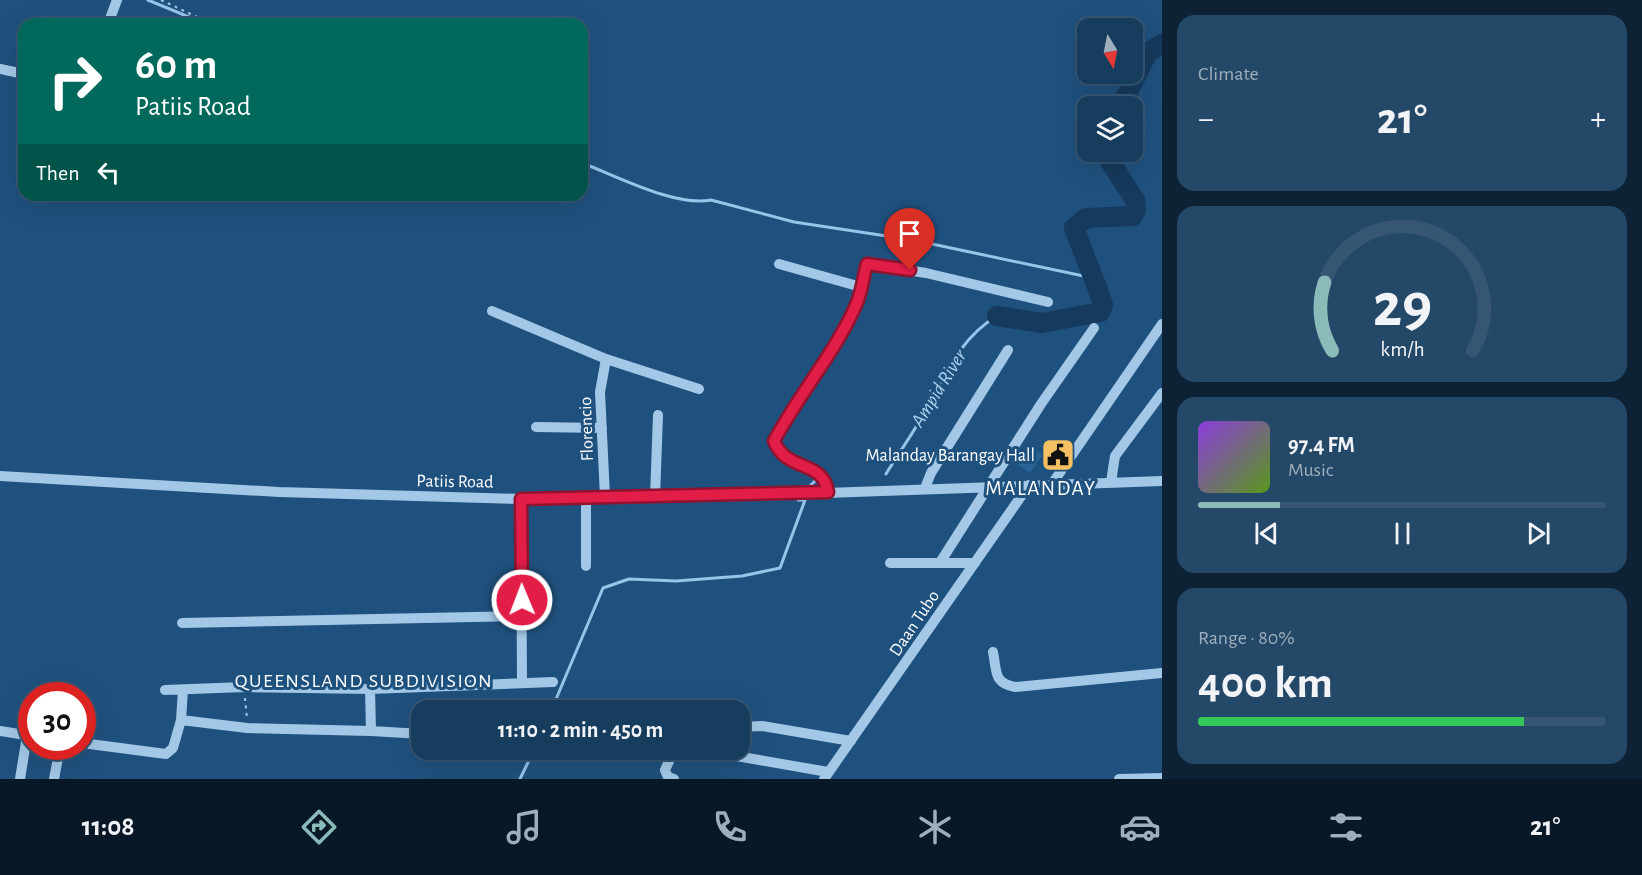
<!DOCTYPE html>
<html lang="en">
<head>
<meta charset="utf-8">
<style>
	body { margin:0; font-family:"Alegreya Sans",sans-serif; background:#244867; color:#f1f3f6; height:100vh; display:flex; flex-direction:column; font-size:22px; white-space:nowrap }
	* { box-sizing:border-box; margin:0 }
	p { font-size:20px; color:#9eaebc }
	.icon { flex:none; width:33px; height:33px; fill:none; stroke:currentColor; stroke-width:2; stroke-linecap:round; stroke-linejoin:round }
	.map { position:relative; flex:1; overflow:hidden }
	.panel { display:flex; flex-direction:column; gap:15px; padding:15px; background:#0d2234; width:480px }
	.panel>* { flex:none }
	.banner { position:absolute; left:18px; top:18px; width:570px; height:183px; border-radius:18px; box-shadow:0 6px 24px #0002,0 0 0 2px #365673; background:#00695c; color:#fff; overflow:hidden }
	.needle { width:39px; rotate:170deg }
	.buttons { position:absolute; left:1077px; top:18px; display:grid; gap:12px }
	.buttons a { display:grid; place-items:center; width:66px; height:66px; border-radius:12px; background:#173d5e; box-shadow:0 6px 24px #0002,0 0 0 2px #365673; font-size:30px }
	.speed { position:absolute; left:18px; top:682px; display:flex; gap:12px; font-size:30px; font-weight:700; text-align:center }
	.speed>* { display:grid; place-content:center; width:78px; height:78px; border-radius:50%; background:#173d5e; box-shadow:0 6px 24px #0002,0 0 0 2px #365673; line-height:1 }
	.speed .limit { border:9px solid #d22; background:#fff; color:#111 }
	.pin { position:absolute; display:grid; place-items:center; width:51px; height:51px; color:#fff; margin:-62px -26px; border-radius:50% 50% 50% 0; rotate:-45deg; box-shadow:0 0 6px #0007 }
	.pin .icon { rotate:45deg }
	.me { position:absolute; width:66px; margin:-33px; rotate:359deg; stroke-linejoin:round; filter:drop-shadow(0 0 4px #0008) }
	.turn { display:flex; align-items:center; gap:21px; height:126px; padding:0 18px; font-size:27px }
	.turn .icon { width:78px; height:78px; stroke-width:2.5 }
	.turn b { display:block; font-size:42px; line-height:51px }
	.then { display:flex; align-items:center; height:57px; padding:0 18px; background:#0003; gap:12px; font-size:22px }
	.big { font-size:45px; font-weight:700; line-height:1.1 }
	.panel .tile { flex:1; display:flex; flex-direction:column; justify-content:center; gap:9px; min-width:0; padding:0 21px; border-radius:18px; background:#244867 }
	.panel .dial { align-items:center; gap:0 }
	.dial svg { height:156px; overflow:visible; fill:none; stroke:#365673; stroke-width:7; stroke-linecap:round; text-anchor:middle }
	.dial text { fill:#f1f3f6; stroke:none }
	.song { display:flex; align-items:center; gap:18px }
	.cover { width:72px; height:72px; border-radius:9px; background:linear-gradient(135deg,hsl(270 70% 55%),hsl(90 70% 35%)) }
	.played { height:6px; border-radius:3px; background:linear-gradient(90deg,#8bbbb9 20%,#365673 20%) }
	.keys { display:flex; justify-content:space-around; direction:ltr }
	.heat { display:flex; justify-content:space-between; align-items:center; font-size:33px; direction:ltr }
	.charge { height:9px; border-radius:4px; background:linear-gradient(90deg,#34c759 80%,#365673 0) }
	.trip { position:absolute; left:411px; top:700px; width:339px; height:60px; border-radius:18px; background:#173d5e; box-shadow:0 6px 24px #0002,0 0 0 2px #365673; font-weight:700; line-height:60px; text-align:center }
	.dock { display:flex; height:96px; justify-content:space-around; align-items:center; background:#091826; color:#9eaebc }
	.dock .icon { width:42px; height:42px }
	.dock .active { color:#8bbbb9 }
	.dock b { font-size:27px; color:#f1f3f6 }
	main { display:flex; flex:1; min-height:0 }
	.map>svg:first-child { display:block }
	.green { fill:#296496 }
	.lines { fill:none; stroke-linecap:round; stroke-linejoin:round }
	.stream { stroke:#97c4e9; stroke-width:3 }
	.river { stroke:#153a5d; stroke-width:20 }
	.path { stroke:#a3c8e7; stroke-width:2; stroke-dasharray:3 4.5; stroke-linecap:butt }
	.minor { stroke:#a3c8e7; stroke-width:10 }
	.route-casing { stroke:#92132f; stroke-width:15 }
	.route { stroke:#e11d48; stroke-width:10 }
	.labels { text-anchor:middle; stroke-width:6; stroke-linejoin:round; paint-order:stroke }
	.street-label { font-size:18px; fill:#fff; stroke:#1f517e }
	.poi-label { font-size:18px; fill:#fff; stroke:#1f517e; text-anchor:end }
	.water-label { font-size:20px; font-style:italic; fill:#aed2ef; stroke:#1f517e }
	.neighbourhood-label { font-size:20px; letter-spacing:1.5px; fill:#fff; stroke:#1f517e }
	.quarter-label { font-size:21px; letter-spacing:1.5px; fill:#fff; stroke:#1f517e }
</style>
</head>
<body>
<main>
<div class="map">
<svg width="1162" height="779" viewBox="0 0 1162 779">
	<rect width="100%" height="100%" fill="#1f517e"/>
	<path class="green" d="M1031,447L1042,455L1030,473L1018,465Z"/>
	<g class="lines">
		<path class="stream" d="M148,0L206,24
			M582,163C617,176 675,207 711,200L794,222L913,240L1093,278
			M886,474C898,454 912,435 923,415C945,378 958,339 997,316
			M809,487L815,481
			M551,711L603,588L629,579L676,581L742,576L780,568L805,500H798
			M520,779L534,750"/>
		<path class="river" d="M1121,106L1148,52L1162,44
			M997,316L1042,323L1100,312L1103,305L1100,295L1074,228L1086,218L1133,216L1136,210L1135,200L1104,152"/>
		<path class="path" d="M161,0L212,24
			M245,698L247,719"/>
		<path class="minor" d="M108,24L117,0
			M0,69L24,74
			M779,264L861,287
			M492,311L606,359L699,389
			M536,427L602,428
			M0,476L279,492L521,499L741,496L1162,481
			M1111,482L1115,456L1162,393
			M1052,484L1162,324
			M925,488L931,473L1008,350
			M828,492C823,459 787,473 774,441C799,394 835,353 856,305C862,292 862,277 867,264L926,273L1048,302
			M586,497V566
			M605,497L600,392L606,359
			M655,497L658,415
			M521,499L522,682
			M941,561L1041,404L1094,328
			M890,563H975
			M182,623L522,616
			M993,652C997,671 993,683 1015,687L1162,673
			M165,690L244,687L370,689L553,682
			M183,690L181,720L247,728L371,731L370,689
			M740,727L762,726L851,741
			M0,731L32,736
			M371,731L422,734
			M82,743L166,754L173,748L181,720
			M674,750L665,770L668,777L674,779
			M702,750L828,772
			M20,779L27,736
			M54,779L60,747
			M824,779L1029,485
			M1119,779L1162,778"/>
	</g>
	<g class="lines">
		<g class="route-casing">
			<path id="route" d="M522,600L521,499L828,492C823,459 787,473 774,441C799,394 835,353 856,305C862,292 863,277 867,264L910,270"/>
		</g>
		<use href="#route" class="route"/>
	</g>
	<defs>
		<g id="civic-square" transform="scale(1.725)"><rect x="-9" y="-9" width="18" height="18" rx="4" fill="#f5bf63" stroke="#1f517e"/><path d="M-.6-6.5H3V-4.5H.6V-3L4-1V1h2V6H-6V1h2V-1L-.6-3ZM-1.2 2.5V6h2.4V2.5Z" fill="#111"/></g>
	</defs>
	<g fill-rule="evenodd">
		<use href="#civic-square" x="1058" y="455"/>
	</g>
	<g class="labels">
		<g class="street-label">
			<text transform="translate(586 429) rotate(-92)" y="6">Florencio</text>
			<text transform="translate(455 481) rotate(1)" y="6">Patiis Road</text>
			<text transform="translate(914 623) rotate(-56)" y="6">Daan Tubo</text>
		</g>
		<g class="poi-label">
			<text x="1035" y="461">Malanday Barangay Hall</text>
		</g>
		<g class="water-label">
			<text transform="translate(938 388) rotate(-58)" y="7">Ampid River</text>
		</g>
		<g class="neighbourhood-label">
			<text x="364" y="687">QUEENSLAND SUBDIVISION</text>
		</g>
		<g class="quarter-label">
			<text x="1041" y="495">MALANDAY</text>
		</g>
	</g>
</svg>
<div class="buttons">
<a><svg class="needle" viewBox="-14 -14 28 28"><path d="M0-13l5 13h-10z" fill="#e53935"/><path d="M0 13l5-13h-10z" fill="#9eaebc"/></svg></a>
<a><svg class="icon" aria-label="layers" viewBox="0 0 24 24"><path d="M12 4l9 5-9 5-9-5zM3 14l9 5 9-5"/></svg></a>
</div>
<div class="speed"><div class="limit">30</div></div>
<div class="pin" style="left:910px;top:270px;background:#d93025"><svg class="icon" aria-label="arrive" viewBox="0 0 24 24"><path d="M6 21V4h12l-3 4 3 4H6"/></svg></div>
<svg class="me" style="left:522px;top:600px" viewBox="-20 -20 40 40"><circle r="17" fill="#e11d48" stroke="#fff" stroke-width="3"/><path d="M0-11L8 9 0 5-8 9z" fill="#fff"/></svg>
<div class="trip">11:10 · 2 min · 450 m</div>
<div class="banner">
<div class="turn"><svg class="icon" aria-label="right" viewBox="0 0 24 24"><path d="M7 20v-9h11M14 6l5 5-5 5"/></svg><div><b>60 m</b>Patiis Road</div></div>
<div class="then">Then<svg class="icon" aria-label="left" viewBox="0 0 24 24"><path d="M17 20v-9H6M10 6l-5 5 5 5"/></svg></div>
</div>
</div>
<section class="panel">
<div class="tile"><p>Climate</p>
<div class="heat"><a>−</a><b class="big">21°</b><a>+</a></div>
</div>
<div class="tile dial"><svg viewBox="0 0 100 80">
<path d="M14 69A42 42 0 1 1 86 69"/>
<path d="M14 69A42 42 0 0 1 10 34" stroke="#8bbbb9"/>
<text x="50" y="56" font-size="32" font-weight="700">29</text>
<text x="50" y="72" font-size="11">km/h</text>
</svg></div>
<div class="tile">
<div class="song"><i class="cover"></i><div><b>97.4 FM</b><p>Music</p></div></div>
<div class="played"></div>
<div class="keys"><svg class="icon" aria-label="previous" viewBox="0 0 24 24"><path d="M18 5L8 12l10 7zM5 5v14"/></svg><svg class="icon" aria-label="pause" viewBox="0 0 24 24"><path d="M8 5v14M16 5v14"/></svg><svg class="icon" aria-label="next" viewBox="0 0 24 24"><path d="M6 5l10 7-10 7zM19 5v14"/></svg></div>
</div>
<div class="tile"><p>Range · 80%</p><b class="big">400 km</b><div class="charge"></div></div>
</section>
</main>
<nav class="dock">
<b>11:08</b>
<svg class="icon active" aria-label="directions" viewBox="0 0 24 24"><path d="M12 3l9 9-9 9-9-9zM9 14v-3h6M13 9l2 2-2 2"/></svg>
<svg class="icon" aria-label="music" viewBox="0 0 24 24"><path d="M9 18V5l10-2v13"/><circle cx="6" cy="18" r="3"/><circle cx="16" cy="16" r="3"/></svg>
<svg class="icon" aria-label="phone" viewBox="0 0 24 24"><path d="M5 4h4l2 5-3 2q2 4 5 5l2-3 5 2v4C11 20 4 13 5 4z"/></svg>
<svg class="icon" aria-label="climate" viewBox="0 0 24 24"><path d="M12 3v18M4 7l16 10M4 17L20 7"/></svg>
<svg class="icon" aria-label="car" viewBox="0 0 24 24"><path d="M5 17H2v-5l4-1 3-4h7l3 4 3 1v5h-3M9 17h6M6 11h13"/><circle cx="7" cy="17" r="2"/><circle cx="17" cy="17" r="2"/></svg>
<svg class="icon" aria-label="filters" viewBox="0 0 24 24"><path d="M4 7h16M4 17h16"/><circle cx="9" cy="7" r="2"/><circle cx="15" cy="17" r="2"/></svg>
<b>21°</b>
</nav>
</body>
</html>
